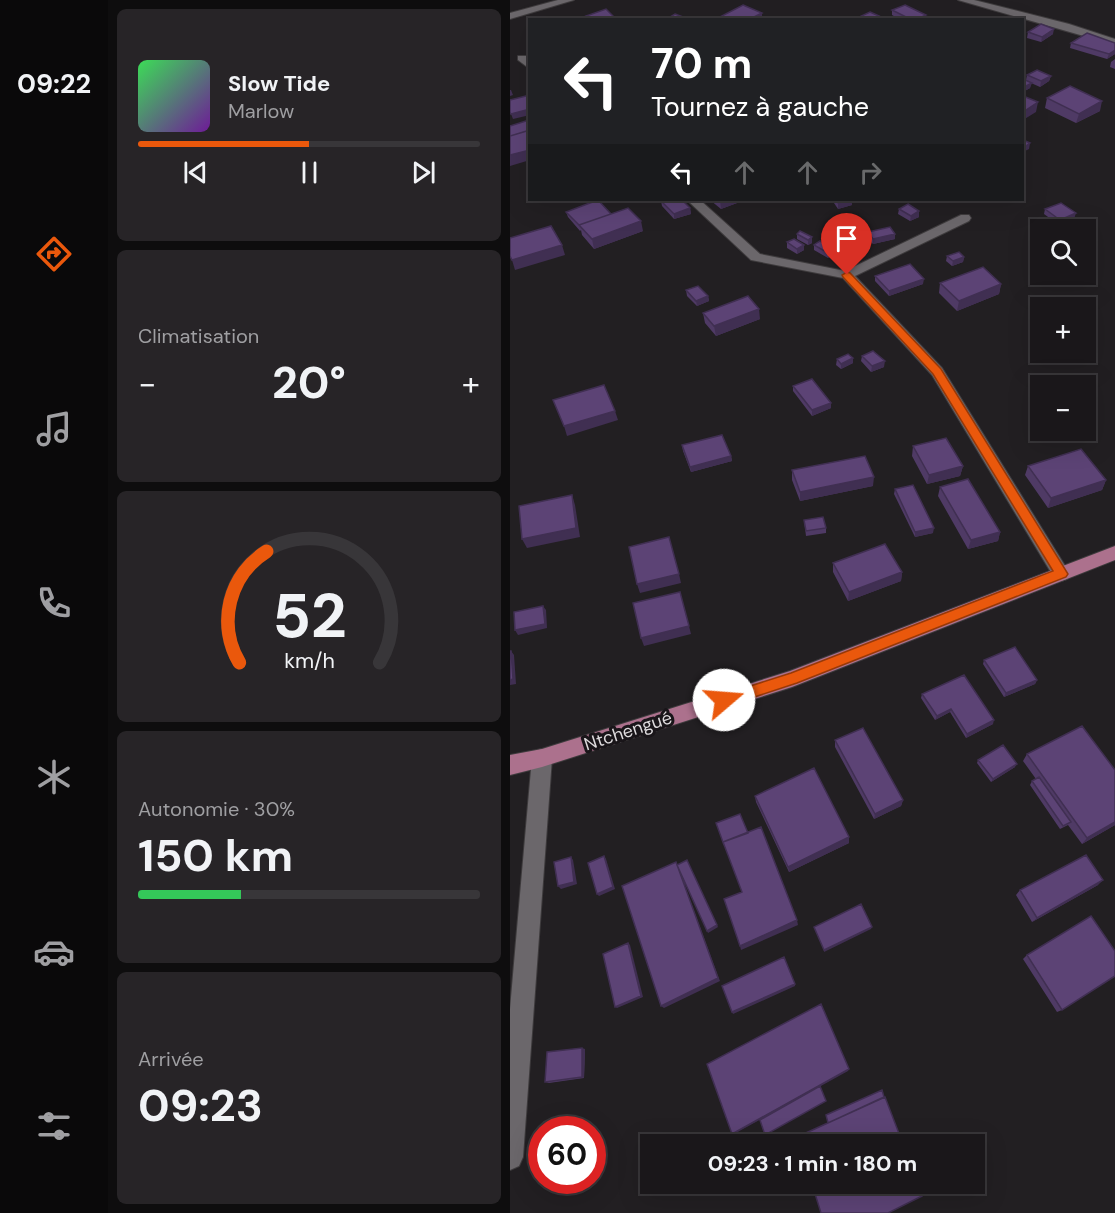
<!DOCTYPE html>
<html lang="fr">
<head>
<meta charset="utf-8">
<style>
	body { margin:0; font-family:"DM Sans",sans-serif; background:#272427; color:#f1f3f6; height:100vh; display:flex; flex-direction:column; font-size:22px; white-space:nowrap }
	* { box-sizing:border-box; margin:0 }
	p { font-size:20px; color:#9f9fa2 }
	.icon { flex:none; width:33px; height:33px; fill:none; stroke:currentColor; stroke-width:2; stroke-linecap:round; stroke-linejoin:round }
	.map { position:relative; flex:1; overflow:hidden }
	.side { display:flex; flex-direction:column; gap:9px; padding:9px; background:#0e0d0e; width:402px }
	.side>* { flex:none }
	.hud { position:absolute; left:18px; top:18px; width:496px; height:183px; border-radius:0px; box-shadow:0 6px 24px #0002,0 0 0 2px #383639; background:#202124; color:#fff; overflow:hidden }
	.controls { position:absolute; left:520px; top:219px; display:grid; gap:12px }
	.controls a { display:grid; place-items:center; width:66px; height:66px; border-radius:0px; background:#1a171a; box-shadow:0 6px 24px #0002,0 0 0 2px #383639; font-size:30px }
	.speed { position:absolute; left:18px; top:1116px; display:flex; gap:12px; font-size:30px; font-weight:700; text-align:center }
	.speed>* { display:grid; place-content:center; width:78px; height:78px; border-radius:50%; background:#1a171a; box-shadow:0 6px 24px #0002,0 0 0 2px #383639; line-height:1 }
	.speed .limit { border:9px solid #d22; background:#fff; color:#111 }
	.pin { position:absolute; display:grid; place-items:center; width:51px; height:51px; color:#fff; margin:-62px -26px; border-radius:50% 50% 50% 0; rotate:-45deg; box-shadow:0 0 6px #0007 }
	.pin .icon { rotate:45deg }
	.me { position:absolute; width:66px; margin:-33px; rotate:72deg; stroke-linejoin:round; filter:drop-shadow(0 0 4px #0008) }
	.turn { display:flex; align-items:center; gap:21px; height:126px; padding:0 24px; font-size:27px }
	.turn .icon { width:78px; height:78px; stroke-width:2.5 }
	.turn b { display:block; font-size:42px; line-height:51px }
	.lanes { display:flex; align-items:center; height:57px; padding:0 24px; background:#0003; justify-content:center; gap:30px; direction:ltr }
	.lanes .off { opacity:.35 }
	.big { font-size:45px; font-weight:700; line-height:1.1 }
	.side .card { flex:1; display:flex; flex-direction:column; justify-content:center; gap:9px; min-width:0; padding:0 21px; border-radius:9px; background:#272427 }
	.side .dial { align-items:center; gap:0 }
	.dial svg { height:156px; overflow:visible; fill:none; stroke:#383639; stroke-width:7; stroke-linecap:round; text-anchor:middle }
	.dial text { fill:#f1f3f6; stroke:none }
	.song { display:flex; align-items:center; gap:18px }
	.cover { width:72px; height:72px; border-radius:9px; background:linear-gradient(135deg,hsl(130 70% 55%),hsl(280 70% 35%)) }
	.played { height:6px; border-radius:3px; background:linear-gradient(90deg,#ea580c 50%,#383639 50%) }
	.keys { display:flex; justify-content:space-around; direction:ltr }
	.heat { display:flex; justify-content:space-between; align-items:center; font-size:33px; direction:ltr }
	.charge { height:9px; border-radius:4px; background:linear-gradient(90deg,#34c759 30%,#383639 0) }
	.trip { position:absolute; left:130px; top:1134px; width:345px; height:60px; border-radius:0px; background:#1a171a; box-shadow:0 6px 24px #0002,0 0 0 2px #383639; font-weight:700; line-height:60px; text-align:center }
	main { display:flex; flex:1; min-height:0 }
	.menu { display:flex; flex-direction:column; width:108px; justify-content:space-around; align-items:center; background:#0a090a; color:#9f9fa2 }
	.menu .icon { width:42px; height:42px }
	.menu .active { color:#ea580c }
	.menu b { font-size:27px; color:#f1f3f6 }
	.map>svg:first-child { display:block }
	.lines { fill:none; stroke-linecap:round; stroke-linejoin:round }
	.minor-casing { stroke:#3e3b3d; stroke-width:2 }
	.major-casing { stroke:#3e3b3d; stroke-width:2 }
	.minor { fill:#6b676b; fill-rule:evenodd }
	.major { fill:#ac718d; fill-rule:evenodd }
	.wall { fill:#4f3a65 }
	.shaded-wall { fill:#402f52 }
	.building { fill:#5c4375; stroke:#402f52; stroke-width:1.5 }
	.route { fill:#ea580c; stroke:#983908; stroke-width:1.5 }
	.labels { text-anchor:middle; stroke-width:6; stroke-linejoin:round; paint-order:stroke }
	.street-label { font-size:18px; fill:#dedbdd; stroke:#191519 }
</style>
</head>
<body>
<main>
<nav class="menu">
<b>09:22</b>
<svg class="icon active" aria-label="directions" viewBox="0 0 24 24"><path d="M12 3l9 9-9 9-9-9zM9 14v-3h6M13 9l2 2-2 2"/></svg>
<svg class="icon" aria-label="music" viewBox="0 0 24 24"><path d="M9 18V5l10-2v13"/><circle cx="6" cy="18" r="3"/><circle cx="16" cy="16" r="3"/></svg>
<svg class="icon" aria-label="phone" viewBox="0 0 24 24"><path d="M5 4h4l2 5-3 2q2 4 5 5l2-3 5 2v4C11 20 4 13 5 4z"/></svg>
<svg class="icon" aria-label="climate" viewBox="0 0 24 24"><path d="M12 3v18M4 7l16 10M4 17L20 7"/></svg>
<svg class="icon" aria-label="car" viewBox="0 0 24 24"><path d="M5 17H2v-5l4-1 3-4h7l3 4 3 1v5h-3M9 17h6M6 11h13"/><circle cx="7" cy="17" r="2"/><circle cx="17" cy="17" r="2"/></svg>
<svg class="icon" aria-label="filters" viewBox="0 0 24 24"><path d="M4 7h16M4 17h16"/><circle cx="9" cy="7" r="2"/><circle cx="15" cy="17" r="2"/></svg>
</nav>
<section class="side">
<div class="card">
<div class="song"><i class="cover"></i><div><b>Slow Tide</b><p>Marlow</p></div></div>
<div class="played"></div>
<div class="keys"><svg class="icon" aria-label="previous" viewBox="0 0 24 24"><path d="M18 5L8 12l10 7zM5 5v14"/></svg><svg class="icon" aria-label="pause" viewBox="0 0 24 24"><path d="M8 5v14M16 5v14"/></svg><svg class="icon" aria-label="next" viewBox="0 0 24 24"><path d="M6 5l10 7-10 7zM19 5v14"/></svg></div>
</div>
<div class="card"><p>Climatisation</p>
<div class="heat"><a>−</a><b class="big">20°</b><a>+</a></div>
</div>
<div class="card dial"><svg viewBox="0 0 100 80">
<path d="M14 69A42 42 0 1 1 86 69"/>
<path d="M14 69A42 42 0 0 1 28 12" stroke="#ea580c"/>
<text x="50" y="56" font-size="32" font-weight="700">52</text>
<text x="50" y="72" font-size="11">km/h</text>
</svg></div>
<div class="card"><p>Autonomie · 30%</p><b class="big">150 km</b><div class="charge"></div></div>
<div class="card"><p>Arrivée</p><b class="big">09:23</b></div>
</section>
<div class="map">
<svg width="605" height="1213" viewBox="0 0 605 1213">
	<rect width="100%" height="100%" fill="#221f22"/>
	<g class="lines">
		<g class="minor-casing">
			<path id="minor" d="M48,0H64L0,19V13Z
				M448,0H464L559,24L605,39V45Z
				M8,56H16L20,60V69L8,60Z
				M177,200H190L250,254L335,271L451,215H459L461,218L459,221L345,276L432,368L557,569L560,574L557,579L551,581L545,579L422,375L333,278L241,260Z
				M32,749L39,751L42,758L13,1157L9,1166L0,1170V1009L22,758L25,751Z"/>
		</g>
		<g class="major-casing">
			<path id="major" d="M605,546V560L282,687L32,767L0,775V755L32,749L280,671Z"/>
		</g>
		<use href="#minor" class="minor"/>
		<use href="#major" class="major"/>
	</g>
	<path class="wall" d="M382,10L416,20H391L382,15Z
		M518,32L543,34L531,42L517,38Z
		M561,43H605V54L597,59L560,48Z
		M605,59V69L600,67L601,62Z
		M517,75L541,76L539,81L530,87L521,83L520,88L513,92V79L516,80Z
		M537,98L590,111L566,123L535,108Z
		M200,200H235L211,209Z
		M324,200H342V205L328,209L324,203Z
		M151,201L180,208L181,214L164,219L152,206Z
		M389,209L409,211V217L400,221L388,214Z
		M535,209L564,219L549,225L534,214Z
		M56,212L101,214L133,231L84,249L72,235L71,230L70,231L58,217Z
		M522,224L531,230V237L521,229Z
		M290,231L302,243L298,245L287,239V234Z
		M358,232L385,234V239L363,244L357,238Z
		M277,242L294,245V250L287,254L277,248Z
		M304,245L324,255L318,258L304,250Z
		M437,256L454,257L453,262L442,266L436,261Z
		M365,276L413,284L379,296L365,281Z
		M430,283L491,284L489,294L447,311L429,293Z
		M176,290L198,296L199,301L187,306L177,296Z
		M193,313L250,319L206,336L195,323Z
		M352,356L374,367L361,372L351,361Z
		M343,358V363L331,369L326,365L327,359Z
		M283,386L321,408L302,416L283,391Z
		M172,445L221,456L222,461L181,472L173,451Z
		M403,446L453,466L450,476L417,484L402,456Z
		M518,466L596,480L592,490L538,508L515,475Z
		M282,470L363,486L290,501L282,480Z
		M430,487L490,532L488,541L458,549L428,496Z
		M385,489L423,533L405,537L384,494Z
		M294,520L316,528V533L296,536Z
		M323,563L392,572L391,581L338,601L323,572Z
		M474,660L527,680L525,684L494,697L473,664Z
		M412,694L483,724L456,738L440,712L425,720L411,698Z
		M325,740L393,800L391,806L364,819L325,747Z
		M517,754L605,770V825L572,844L558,825L550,829L520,785L522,781L526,779L513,761Z
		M468,760L505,767L481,782L467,763Z
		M245,796L339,843L279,872L246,802Z
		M588,885L522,922L506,895L510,890Z
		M517,955L552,1010L547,1012L513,959Z
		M75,1049L74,1078L39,1083L35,1082Z"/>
	<path class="shaded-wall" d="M252,13V20H238Z
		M416,15V20H405Z
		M544,29L543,34L531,42L532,37Z
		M605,50V54L597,59L599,54Z
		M541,76L539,81L530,87L531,81Z
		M522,83L520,88L513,92L514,87Z
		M0,90H1L3,95L0,96Z
		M592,101L590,111L566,123L569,114Z
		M528,102L526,112L513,120V112Z
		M20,109V115L3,119L1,114Z
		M520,143L519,149L513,152V148Z
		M20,150V160L0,166V155Z
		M210,200H235L211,209Z
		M342,200V205L328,209V203Z
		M180,208L181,214L164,219V214Z
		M409,211V217L400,221L401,216Z
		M566,213L564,219L549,225L550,220Z
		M131,221L133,231L84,249L82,239Z
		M585,232L584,237L576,239L578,234Z
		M385,234V239L363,244V239Z
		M302,237V243L298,245V240Z
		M52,245L55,255L5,270L2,260Z
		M294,245V250L287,254V249Z
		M583,247L582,253L576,255V250Z
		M324,249V255L318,258V253Z
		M454,257L453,262L442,266L443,261Z
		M414,279L413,284L379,296V291Z
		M491,284L489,294L447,311L449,301Z
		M198,296L199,301L187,306L186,301Z
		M249,309L250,319L206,336L204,326Z
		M343,358V363L331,369V364Z
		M375,361L374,367L361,372L362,366Z
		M321,403V408L302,416V410Z
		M105,411L108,420L57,436L54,426Z
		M221,456L222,461L181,472L180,467Z
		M453,466L450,476L417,484L419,475Z
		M364,477L363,486L290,501V492Z
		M596,480L592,490L538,508L541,498Z
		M62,495L65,505L70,537L17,548L12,539Z
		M424,528L423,533L405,537V532Z
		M490,532L488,541L458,549L461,540Z
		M392,572L391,581L338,601L339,592Z
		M169,574L171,583L130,593L127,584Z
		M33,606L36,610L37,628L8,635L5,630Z
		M179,626L181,634L134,646L131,638Z
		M1,651L4,655L6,684L0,685Z
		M527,680L525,684L494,697L496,693Z
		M441,709L440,712L425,720L427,716Z
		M484,720L483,724L456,738L457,734Z
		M507,764L505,767L481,782L483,779Z
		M393,800L391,806L364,819L365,814Z
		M605,822V825L572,844L577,838Z
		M339,837V843L279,872L278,867Z
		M94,856L96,859L105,889L89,896L87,894Z
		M61,857L63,860L67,884L51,889L48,886Z
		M166,862L210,981L154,1008L151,1006Z
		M593,880L588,885L522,922L527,918Z
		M287,920L288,925L231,950L230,946Z
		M207,925L208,927L198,933L197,931Z
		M362,927L361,929L314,952V950Z
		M118,943L120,945L133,997L107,1008L105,1007Z
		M285,984V986L223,1014L222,1012Z
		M72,1048L75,1049L74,1078L72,1077Z
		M339,1069L338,1071L224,1134H222Z
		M64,1121H67L66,1130H63Z"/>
	<path class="building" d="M233,5L252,13L238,20H208L206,19Z
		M395,5L416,15L405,20H402L382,10Z
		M96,9L106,19L104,20H81L76,16Z
		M360,12L369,16L363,20L345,19Z
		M165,14L181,20H155Z
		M531,24L544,29L532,37L518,32Z
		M577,33L605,43V50L599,54L561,43Z
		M527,70L541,76L531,81L517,75Z
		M513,79L522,83L514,87H513Z
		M560,86L592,101L569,114L537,98Z
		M20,95V109L1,114L0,112V100Z
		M513,96L528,102L513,112Z
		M19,120L20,130L0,136V126Z
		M20,130V150L0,155V136Z
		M513,140L520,143L513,148Z
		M88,200L101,214L69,225L56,212Z
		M155,200H172L180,208L164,214L151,201Z
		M325,200H342L328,203Z
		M551,203L566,213L550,220L535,209Z
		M398,204L409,211L401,216L389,209Z
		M118,208L131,221L82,239L69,225Z
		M532,221L543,230H531V231L522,224Z
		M577,225L585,232L578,234L576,233V230H572L569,227Z
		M41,226L52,245L2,260L0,256V238Z
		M380,227L385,234L363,239L358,232Z
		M290,231L302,237L298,240L287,234Z
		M284,239L294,245L287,249L277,242Z
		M310,241L324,249L318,253L304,245Z
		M576,242L583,247L576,250Z
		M449,252L454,257L443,261L437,256Z
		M400,264L414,279L379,291L365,276Z
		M473,267L491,284L449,301L430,283Z
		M188,286L198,296L186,301L176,290Z
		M238,296L249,309L204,326L193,313Z
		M363,351L375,361L362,366L352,356Z
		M338,354L343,358L331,364L327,359Z
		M302,379L321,403L302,410L283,386Z
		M94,385L105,411L54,426L43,400Z
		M212,435L221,456L180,467L172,445Z
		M436,438L453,466L419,475L403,446Z
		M571,449L596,480L541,498L518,466Z
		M355,456L364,477L290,492L282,470Z
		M458,479L490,532L461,540L430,487Z
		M403,485L424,528L405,532L385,489Z
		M62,495L66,528L12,539L9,506Z
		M313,517L316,528L296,531L294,520Z
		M159,537L169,574L127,584L119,547Z
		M375,544L392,572L339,592L323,563Z
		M170,592L179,626L131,638L123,603Z
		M33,606L35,624L5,630L4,612Z
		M505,647L527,680L496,693L474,660Z
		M0,651H1L3,679L0,680Z
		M454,675L484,720L457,734L441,709L427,716L412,694Z
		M572,726L605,770V822L577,838L517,754Z
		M353,728L393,800L365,814L325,740Z
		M493,745L507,764L483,779L468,760Z
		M304,768L339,837L278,867L245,796Z
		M529,777L561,822L553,826L522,781Z
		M230,814L238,833L213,842L214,845L206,823Z
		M251,827L287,920L230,946L214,899L232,892L213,842Z
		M576,855L593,880L527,918L510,890Z
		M94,856L103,887L87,894L78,863Z
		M61,857L64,882L48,886L44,862Z
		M177,860L207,925L197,931L167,865Z
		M166,862L208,978L151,1006L112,886Z
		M351,904L362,927L314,950L304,927Z
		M581,916L605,951V976L552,1010L517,955Z
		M118,943L131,996L105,1007L93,954Z
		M274,957L285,984L222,1012L212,986Z
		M311,1004L339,1069L222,1134L197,1064Z
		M72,1048V1077L35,1082L37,1052Z
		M310,1086L316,1101L255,1135L250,1120Z
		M372,1090L374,1097L318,1123L316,1115Z
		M375,1097L393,1144H290L287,1137Z
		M64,1121L63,1130H33L34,1122Z
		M302,1184H408L412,1196L378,1213H311Z"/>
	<path class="route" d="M337,272L340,273L431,369L558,574L556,577L287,683L214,707L209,705L206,700L209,696L281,673L543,571L423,374L333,277L332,275Z"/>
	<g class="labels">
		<g class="street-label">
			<text transform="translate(118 731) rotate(-18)" y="6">Ntchengué</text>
		</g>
	</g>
</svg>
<div class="controls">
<a><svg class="icon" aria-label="search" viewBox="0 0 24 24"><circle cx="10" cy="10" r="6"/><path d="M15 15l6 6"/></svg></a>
<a>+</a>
<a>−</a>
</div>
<div class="speed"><div class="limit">60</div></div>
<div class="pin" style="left:337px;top:275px;background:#d93025"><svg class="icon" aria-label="arrive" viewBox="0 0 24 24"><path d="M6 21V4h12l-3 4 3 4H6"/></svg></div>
<svg class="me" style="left:214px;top:700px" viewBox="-20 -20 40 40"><circle r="19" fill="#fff"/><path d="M0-13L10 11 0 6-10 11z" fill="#ea580c"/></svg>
<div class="trip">09:23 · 1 min · 180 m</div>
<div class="hud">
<div class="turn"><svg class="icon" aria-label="left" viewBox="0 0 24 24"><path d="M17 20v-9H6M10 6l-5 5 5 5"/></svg><div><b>70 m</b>Tournez à gauche</div></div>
<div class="lanes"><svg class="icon" aria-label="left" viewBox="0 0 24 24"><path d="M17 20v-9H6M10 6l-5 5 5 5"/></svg><svg class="icon off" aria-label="ahead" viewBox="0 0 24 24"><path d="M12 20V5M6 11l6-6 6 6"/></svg><svg class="icon off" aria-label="ahead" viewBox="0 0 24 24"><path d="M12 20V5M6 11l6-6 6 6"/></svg><svg class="icon off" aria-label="right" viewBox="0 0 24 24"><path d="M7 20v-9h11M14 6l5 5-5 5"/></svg></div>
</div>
</div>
</main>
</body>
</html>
